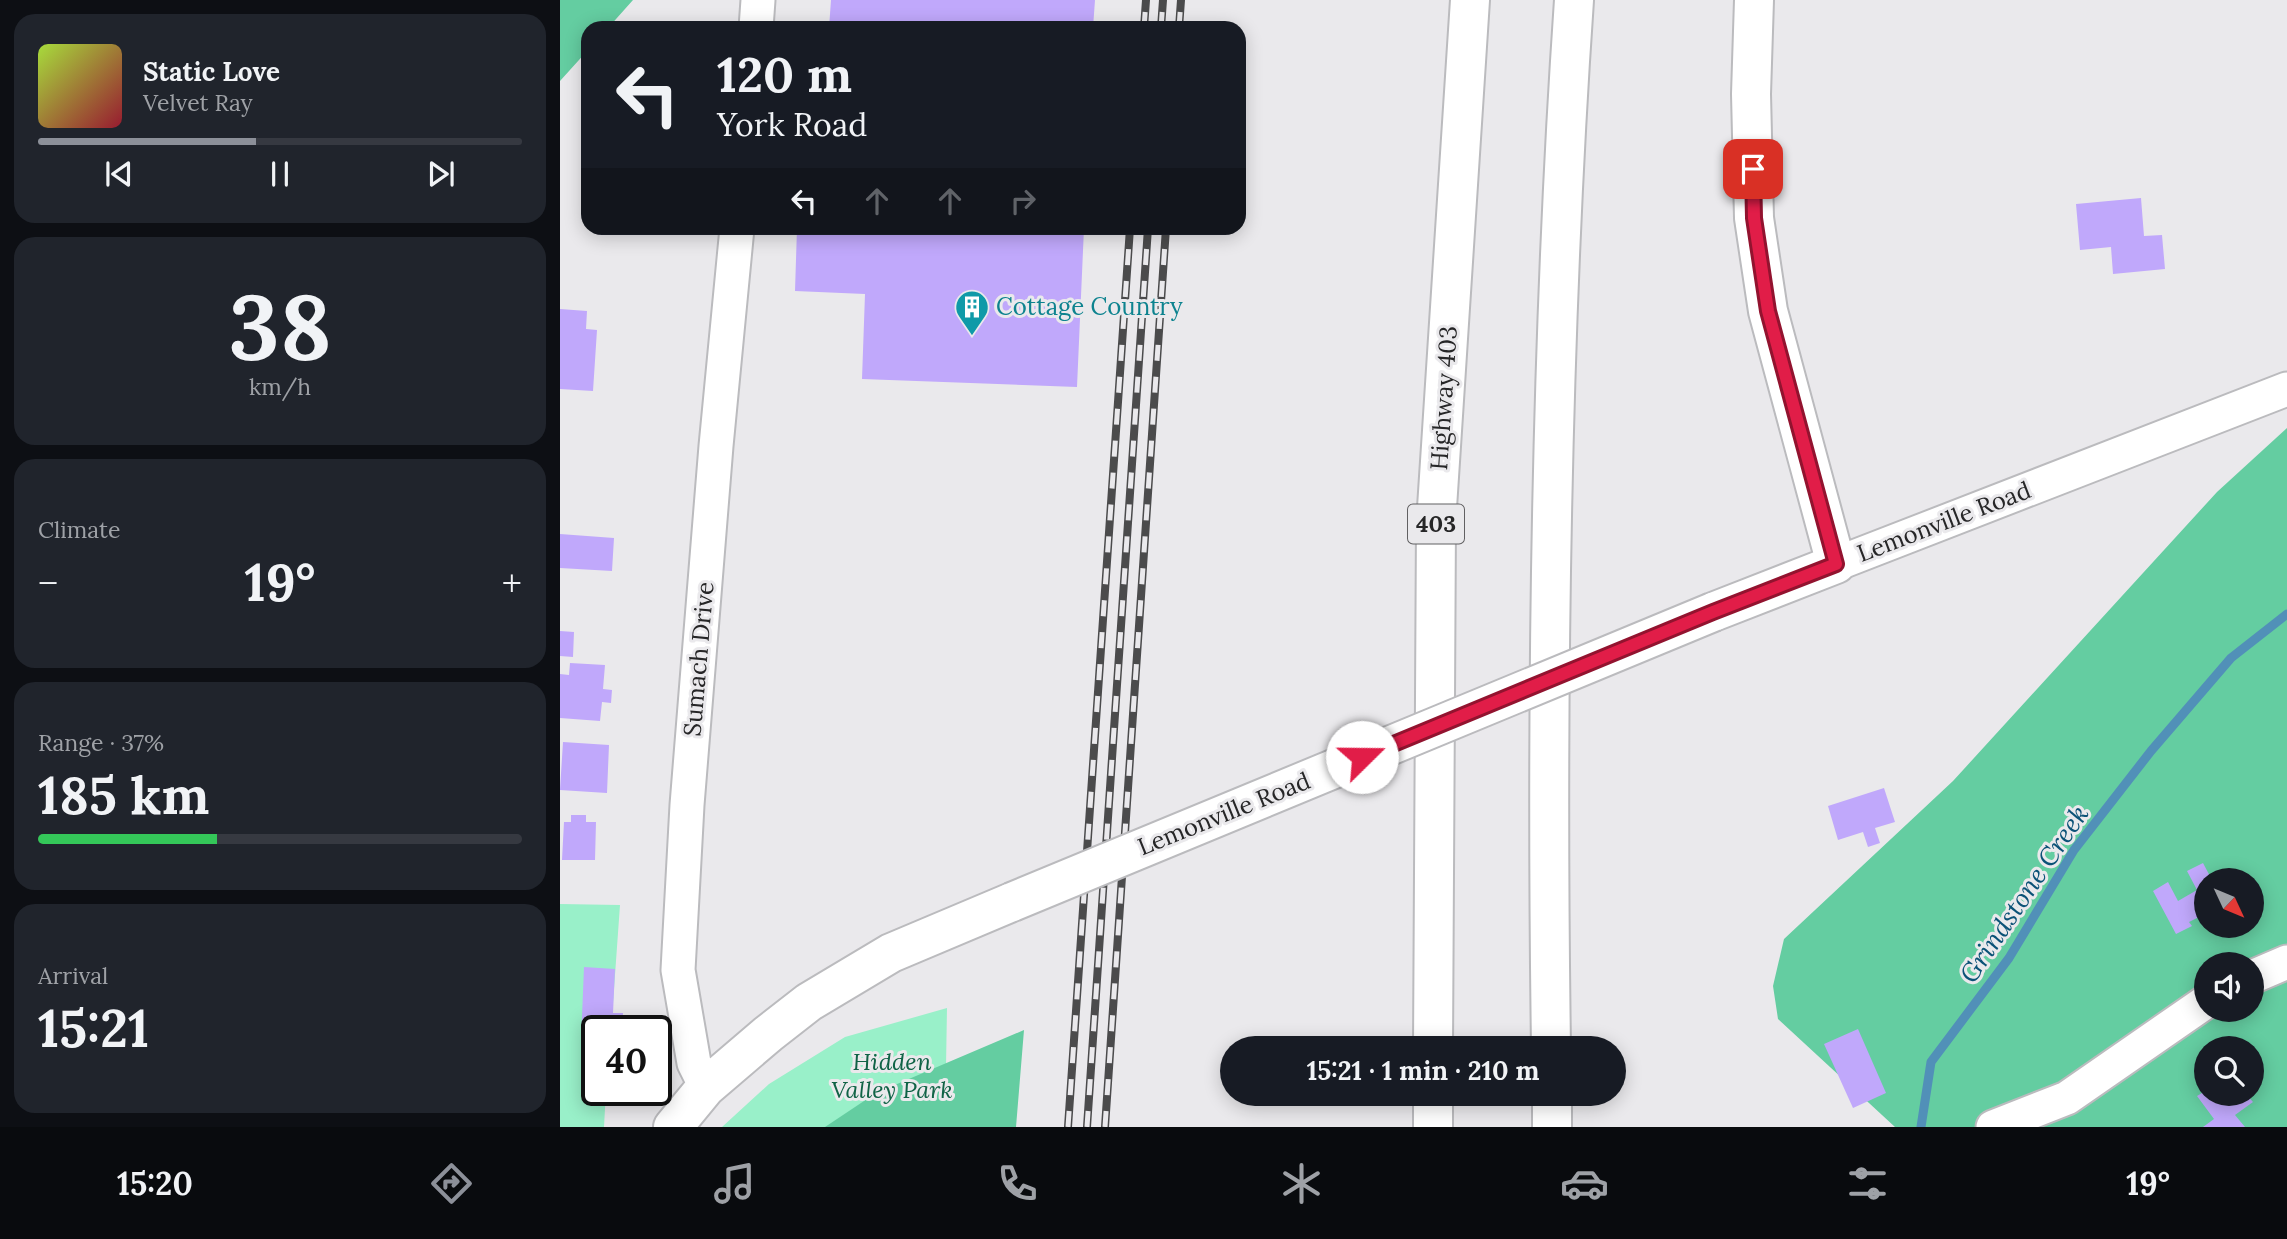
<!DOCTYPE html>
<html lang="en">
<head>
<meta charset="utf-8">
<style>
	body { margin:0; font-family:Lora,serif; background:#20242c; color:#f1f3f6; height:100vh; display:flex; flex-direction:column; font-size:26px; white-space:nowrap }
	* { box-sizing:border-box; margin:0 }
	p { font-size:23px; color:#9ea1a6 }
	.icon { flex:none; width:38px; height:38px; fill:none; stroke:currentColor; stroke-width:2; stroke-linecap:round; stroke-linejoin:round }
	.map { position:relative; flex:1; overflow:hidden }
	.drawer { display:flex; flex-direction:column; gap:14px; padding:14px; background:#0d0f14; width:560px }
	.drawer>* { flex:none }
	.hud { position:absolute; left:21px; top:21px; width:665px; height:214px; border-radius:21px; box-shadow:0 4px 18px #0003; background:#171b24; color:#f1f3f6; overflow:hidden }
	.needle { width:46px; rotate:134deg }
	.tools { position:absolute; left:1634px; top:868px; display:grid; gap:14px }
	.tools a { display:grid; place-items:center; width:70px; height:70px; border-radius:50%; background:#171b24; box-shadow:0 4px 18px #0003; font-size:35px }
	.speed { position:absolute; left:21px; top:1015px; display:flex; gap:14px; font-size:35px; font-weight:700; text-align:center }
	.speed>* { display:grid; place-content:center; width:91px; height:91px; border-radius:50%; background:#171b24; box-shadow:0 4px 18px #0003; line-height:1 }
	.speed .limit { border:4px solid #111; border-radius:10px; background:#fff; color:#111 }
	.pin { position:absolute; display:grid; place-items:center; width:60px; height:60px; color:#fff; margin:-30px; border-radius:14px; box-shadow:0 4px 10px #0006 }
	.me { position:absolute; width:77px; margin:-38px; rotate:68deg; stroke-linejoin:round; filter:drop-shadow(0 0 5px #0008) }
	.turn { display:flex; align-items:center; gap:24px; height:147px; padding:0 21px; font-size:32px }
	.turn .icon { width:91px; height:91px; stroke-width:2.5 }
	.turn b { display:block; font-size:49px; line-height:60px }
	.lanes { display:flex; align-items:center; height:66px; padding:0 21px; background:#0003; justify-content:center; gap:35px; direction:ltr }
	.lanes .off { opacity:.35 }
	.big { font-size:52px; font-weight:800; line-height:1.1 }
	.drawer .widget { flex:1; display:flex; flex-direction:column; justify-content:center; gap:10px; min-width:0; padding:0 24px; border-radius:21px; background:#20242c }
	.drawer .dial { align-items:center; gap:0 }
	.dial b { font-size:91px; line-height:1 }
	.song { display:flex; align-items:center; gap:21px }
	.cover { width:84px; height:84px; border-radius:10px; background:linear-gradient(135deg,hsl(80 70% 55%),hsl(350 70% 35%)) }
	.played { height:7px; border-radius:4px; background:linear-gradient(90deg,#8c9099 45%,#363941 45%) }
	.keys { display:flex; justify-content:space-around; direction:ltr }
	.heat { display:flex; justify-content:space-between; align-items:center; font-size:38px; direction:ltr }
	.charge { height:10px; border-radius:5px; background:linear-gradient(90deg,#34c759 37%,#363941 0) }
	.trip { position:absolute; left:660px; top:1036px; width:406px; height:70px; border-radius:35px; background:#171b24; box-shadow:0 4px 18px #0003; font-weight:800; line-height:70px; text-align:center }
	.tab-bar { display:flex; height:112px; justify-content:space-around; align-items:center; background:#090b0e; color:#9ea1a6 }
	.tab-bar .icon { width:49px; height:49px }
	.tab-bar .current { color:#8c9099 }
	.tab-bar b { font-size:32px; color:#f1f3f6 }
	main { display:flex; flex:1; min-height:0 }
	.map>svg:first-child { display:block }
	.green { fill:#99f0c9 }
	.forest { fill:#64cda1; fill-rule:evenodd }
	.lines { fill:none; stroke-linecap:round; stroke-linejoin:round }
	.stream { stroke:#5190b8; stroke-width:9 }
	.building { fill:#c0a8fb }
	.street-casing { stroke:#bbbbbe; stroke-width:37 }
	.secondary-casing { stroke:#bbbbbe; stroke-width:42 }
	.highway-casing { stroke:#bbbbbe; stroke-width:42 }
	.street { stroke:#fff; stroke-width:33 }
	.secondary { stroke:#fff; stroke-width:38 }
	.highway { stroke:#fff; stroke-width:38 }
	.rail-casing { stroke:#4b4b4c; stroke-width:8 }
	.rail { stroke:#eae9ec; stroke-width:5; stroke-dasharray:16; stroke-linecap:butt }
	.secondary-bridge-casing { stroke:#bbbbbe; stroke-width:42; stroke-linecap:butt }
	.secondary-bridge { stroke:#fff; stroke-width:38 }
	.route-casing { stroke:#92132f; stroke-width:18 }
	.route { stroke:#e11d48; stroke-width:12 }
	.labels { text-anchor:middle; stroke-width:6; stroke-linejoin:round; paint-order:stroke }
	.shield { fill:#eae9ec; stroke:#616062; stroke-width:2 }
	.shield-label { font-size:23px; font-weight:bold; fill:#262627 }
	.culture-label { font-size:24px; fill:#0d838f; stroke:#eae9ec; text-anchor:start }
	.street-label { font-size:24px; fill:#262627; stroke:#eae9ec }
	.park-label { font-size:24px; font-style:italic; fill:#106346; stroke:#eae9ec }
	.water-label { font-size:26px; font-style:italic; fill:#0b5277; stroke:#eae9ec }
</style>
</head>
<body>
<main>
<section class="drawer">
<div class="widget">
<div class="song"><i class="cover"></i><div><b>Static Love</b><p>Velvet Ray</p></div></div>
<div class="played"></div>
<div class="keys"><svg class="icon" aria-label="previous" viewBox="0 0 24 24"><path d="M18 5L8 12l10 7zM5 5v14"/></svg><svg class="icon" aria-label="pause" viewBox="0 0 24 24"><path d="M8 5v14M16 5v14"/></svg><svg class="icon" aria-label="next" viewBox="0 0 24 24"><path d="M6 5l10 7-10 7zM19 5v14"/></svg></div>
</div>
<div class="widget dial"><b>38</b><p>km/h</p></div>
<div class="widget"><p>Climate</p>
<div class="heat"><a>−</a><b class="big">19°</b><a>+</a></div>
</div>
<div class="widget"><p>Range · 37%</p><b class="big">185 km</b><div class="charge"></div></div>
<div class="widget"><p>Arrival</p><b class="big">15:21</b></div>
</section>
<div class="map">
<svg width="1727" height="1127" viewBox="0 0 1727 1127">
	<rect width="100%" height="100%" fill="#eae9ec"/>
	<path class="green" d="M0,904L60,905L51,1031H37V1090H46L44,1127H0Z
		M387,1008L385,1127H162L209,1084L285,1037Z"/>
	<path class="forest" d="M0,0H73L48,28H28V50L0,81Z
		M1727,428V1127H1335L1218,1019L1213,986L1224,939L1393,781L1657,492ZM1647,880H1692V926H1647ZM1647,964H1692V1010H1647ZM1647,1048H1692V1094H1647Z
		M464,1030L456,1127H265L316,1093Z"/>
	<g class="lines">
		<path class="stream" d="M1361,1127L1371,1062L1449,958L1514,850L1591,751L1671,658L1727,614"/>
	</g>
	<path class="building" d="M271,0H535L533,28H269Z
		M1581,198L1584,236L1602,235L1605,269L1553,274L1551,247L1520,250L1516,204Z
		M237,228H524L517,387L302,379L305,294L235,291Z
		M0,309L27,311L26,329L37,330L33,391L0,389Z
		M0,534L54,538L52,571L0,568Z
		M0,631L14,632L13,657L0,656Z
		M10,663L45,665L43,689L52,690L51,703L42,702L40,721L0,718V674L9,675Z
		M3,742L49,745L47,793L0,790Z
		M1324,788L1335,822L1315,828L1320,843L1308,847L1303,832L1278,840L1268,806Z
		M11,815H26V822H36L35,860H2L4,822H11Z
		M1643,863L1652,880H1647V923L1645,924L1641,916L1629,922L1632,926L1616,934L1593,891L1608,882L1618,901L1637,890L1627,871Z
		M24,967L55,969L53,1013H63L62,1031H37V1043L21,1042Z
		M1298,1029L1326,1093L1293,1108L1264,1044Z
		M1647,1090V1094H1686L1693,1102L1675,1115L1685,1127H1643L1654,1119L1637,1096Z"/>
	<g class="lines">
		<g class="street-casing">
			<path id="street" d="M196,28L198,0
				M1276,564L1727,389
				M1692,977L1727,962
				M146,1087L134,1063L118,970L127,805L156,446L177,228
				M1433,1127L1507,1098L1647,1001"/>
		</g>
		<g class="secondary-casing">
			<path id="secondary" d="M1153,612L1276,564L1208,311L1194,218L1191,94L1194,0
				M113,1127L146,1087L208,1034L249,1002L331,953L452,902"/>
		</g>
		<g class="highway-casing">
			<path id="highway" d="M873,1048L876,523L910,0
				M991,1048C986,699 990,349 1014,0
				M992,1094V1127
				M873,1127V1094"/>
		</g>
		<use href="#street" class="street"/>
		<use href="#secondary" class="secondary"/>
		<use href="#highway" class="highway"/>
		<g class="rail-casing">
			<path id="rail" d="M584,28L586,0
				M601,28L603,0
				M619,28L621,0
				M508,1127L570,228
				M527,1127L588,228
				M545,1127L606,228"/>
		</g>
		<use href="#rail" class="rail"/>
		<g class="secondary-bridge-casing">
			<path id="secondary-bridge" d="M452,902L1153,612"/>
		</g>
		<use href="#secondary-bridge" class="secondary-bridge"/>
	</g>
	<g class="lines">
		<g class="route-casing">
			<path id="route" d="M802,757L1153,612L1276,564L1208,311L1194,218L1193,169"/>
		</g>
		<use href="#route" class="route"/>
	</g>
	<defs>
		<g id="building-pin" transform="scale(1.75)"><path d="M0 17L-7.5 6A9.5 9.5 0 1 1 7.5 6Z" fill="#0f9aa8" stroke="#eae9ec"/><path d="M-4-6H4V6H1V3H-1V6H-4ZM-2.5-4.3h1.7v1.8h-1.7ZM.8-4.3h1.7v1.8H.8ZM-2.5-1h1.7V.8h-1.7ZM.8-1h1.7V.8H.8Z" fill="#fff"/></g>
	</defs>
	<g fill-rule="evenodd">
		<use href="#building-pin" x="412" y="307"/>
	</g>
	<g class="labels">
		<rect class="shield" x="848" y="504.5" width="56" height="39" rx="5"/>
		<g class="shield-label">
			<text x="876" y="532">403</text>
		</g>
		<g class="culture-label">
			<text x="436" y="315">Cottage Country</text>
		</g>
		<g class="street-label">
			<text transform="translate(884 398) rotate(-86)" y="8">Highway 403</text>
			<text transform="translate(1384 522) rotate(-21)" y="8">Lemonville Road</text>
			<text transform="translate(139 659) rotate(-85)" y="8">Sumach Drive</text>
			<text transform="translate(664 814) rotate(-22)" y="8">Lemonville Road</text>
		</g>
		<g class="park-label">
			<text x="332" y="1070">Hidden<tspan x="332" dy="28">Valley Park</tspan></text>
		</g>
		<g class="water-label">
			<text transform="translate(1464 894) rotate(-56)" y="9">Grindstone Creek</text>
		</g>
	</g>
</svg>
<div class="tools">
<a><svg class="needle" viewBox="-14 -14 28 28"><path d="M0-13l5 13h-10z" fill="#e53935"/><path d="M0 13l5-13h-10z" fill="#9ea1a6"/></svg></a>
<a><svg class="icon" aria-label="sound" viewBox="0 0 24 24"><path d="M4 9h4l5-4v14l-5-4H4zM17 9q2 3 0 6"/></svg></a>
<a><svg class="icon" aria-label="search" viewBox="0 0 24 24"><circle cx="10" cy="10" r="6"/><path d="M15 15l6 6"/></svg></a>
</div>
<div class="speed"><div class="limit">40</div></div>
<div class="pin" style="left:1193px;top:169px;background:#d93025"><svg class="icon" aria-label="arrive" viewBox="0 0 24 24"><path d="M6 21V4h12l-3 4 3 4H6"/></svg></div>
<svg class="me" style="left:802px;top:757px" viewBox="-20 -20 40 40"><circle r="19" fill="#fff"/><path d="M0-13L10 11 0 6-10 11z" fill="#e11d48"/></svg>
<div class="trip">15:21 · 1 min · 210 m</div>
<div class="hud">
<div class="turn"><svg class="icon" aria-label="left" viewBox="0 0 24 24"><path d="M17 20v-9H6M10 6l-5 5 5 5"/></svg><div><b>120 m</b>York Road</div></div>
<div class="lanes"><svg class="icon" aria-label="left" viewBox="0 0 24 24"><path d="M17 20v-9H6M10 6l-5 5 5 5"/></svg><svg class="icon off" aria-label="ahead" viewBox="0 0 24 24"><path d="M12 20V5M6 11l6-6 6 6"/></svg><svg class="icon off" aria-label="ahead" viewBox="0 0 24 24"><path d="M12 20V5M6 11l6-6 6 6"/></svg><svg class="icon off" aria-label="right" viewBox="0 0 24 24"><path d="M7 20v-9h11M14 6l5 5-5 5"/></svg></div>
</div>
</div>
</main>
<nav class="tab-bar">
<b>15:20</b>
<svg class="icon current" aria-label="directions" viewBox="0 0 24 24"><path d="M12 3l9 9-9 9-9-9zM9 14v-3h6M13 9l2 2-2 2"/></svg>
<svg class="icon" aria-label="music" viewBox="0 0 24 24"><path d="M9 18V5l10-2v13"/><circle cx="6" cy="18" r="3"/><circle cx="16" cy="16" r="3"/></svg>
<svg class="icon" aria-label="phone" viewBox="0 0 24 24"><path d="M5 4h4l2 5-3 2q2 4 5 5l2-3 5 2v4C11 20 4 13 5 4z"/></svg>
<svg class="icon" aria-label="climate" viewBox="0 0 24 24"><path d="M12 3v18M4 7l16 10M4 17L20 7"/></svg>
<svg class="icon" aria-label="car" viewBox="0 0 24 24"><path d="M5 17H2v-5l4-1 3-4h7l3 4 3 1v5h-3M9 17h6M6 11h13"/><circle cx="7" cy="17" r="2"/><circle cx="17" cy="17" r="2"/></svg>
<svg class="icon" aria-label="filters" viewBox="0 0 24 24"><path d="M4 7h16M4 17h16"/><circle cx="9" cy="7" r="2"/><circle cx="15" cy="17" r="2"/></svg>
<b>19°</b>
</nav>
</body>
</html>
